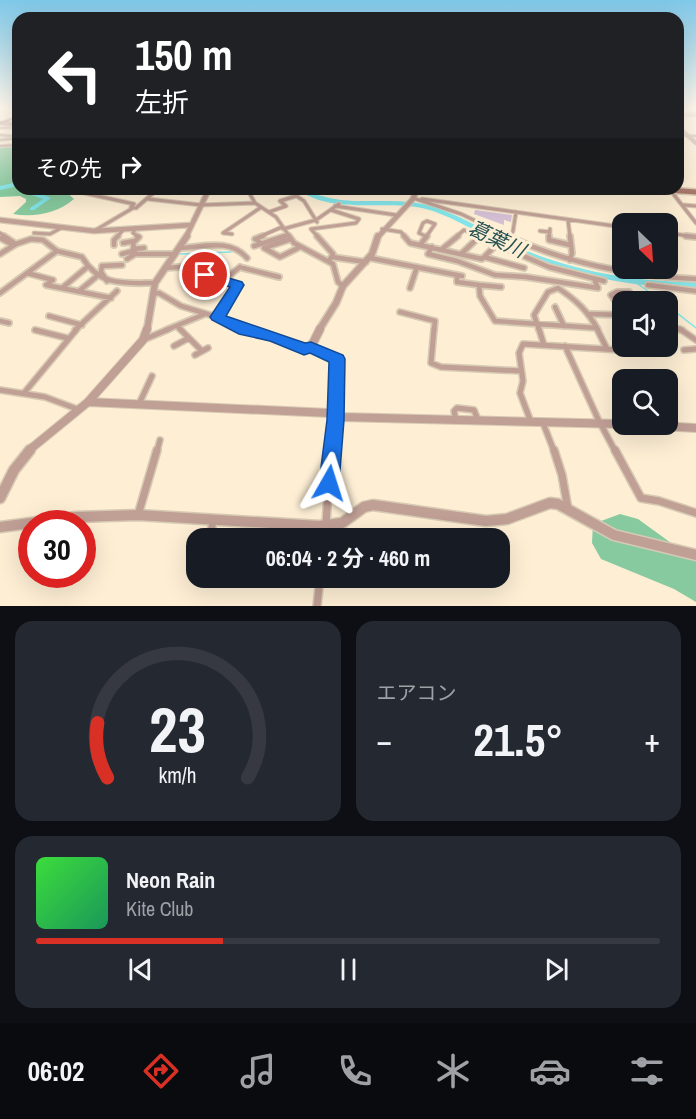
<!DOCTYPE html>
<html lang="ja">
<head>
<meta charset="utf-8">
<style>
	body { margin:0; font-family:"Archivo Narrow","Noto Sans JP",sans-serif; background:#242831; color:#f1f3f6; height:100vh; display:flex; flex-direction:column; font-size:22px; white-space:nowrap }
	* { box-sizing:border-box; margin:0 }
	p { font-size:20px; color:#9ea1a6 }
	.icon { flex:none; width:33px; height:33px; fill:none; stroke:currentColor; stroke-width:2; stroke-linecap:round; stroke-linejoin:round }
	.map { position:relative; height:606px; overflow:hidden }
	.details { display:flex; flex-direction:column; gap:15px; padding:15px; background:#0d0f14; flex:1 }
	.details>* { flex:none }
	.banner { position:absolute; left:12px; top:12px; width:672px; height:183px; border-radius:18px; box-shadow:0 6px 24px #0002; background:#202124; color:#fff; overflow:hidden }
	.needle { width:39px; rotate:155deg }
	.buttons { position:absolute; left:612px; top:213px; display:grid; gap:12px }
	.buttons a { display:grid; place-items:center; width:66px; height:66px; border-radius:12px; background:#171b24; box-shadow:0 6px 24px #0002; font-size:30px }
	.speed { position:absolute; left:18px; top:510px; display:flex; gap:12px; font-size:30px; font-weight:700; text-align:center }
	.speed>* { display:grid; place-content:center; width:78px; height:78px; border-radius:50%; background:#171b24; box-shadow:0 6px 24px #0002; line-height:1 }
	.speed .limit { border:9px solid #d22; background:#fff; color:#111 }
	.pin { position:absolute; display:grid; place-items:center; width:51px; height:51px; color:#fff; margin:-26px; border:3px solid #fff; border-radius:50%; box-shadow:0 2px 6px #0007 }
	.me { position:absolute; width:66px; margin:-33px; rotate:6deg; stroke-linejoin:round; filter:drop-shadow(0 0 4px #0008) }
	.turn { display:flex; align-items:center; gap:21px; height:126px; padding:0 24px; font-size:27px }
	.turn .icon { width:78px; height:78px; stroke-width:2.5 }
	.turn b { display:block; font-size:42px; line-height:51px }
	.then { display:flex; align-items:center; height:57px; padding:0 24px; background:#0003; gap:12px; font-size:22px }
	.big { font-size:45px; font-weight:700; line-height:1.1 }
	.details .tile { flex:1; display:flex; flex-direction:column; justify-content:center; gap:9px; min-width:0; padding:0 21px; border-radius:18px; background:#242831 }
	.details .dial { align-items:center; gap:0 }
	.dial svg { height:156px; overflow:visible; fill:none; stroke:#363941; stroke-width:7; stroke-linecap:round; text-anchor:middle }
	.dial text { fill:#f1f3f6; stroke:none }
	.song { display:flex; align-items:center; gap:18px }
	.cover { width:72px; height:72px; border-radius:9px; background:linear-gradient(135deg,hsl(120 70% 55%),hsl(150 70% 35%)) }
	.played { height:6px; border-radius:3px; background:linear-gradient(90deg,#d93025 30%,#363941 30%) }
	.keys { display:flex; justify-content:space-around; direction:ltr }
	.heat { display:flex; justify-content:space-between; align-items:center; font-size:33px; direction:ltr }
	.details .tiles { flex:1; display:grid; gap:15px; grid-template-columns:1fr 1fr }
	.tile:last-child { grid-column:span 2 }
	.trip { position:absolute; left:186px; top:528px; width:324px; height:60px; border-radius:18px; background:#171b24; box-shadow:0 6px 24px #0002; font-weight:700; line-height:60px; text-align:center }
	.menu { display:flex; height:96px; justify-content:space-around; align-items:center; background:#090b0e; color:#9ea1a6 }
	.menu .icon { width:42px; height:42px }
	.menu .active { color:#d93025 }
	.menu b { font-size:27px; color:#f1f3f6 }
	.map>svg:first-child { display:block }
	.forest { fill:#88ca9f }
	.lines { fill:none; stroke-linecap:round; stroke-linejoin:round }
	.stream { stroke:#83e5e9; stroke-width:1.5 }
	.river { fill:#83e5e9; fill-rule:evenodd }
	.building { fill:#d4bfd4 }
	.minor-far4-casing { stroke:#d7cab3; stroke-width:4 }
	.minor-far3-casing { stroke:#d7cab3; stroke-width:5 }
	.minor-far2-casing { stroke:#d7cab3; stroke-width:8 }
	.minor-far1-casing { stroke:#d7cab3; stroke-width:8 }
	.minor-casing { stroke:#d7cab3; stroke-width:10 }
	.tertiary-far4-casing { stroke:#d7cab3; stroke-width:5 }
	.tertiary-far3-casing { stroke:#d7cab3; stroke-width:7 }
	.tertiary-far2-casing { stroke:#d7cab3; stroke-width:9 }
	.tertiary-far1-casing { stroke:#d7cab3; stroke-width:10 }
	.tertiary-casing { stroke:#d7cab3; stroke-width:13 }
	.secondary-far1-casing { stroke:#d7cab3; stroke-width:5 }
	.secondary-casing { stroke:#d7cab3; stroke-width:8 }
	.trunk-casing { stroke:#d7cab3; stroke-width:2 }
	.minor-far4 { stroke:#c09f95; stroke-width:2 }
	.minor-far3 { stroke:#c09f95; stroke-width:3 }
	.minor-far2 { stroke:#c09f95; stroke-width:4.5 }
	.minor-far1 { stroke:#c09f95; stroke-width:5 }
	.minor { stroke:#c09f95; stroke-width:7 }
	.tertiary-far4 { stroke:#c09f95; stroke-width:4 }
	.tertiary-far3 { stroke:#c09f95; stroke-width:4.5 }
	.tertiary-far2 { stroke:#c09f95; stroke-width:6 }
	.tertiary-far1 { stroke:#c09f95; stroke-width:8 }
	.tertiary { stroke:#c09f95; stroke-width:10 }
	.secondary-far1 { stroke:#a77869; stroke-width:4 }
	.secondary { stroke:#a77869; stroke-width:5 }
	.trunk { fill:#8a503c; fill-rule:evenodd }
	.route { fill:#1a73e8; stroke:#114b97; stroke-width:1.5 }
	.labels { text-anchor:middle; stroke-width:6; stroke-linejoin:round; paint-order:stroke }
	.water-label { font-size:20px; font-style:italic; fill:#255153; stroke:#fdeed4 }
</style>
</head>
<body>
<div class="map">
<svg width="696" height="606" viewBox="0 0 696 606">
	<rect width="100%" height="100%" fill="#fdeed4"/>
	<path class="forest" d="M0,146H18V189H63L74,199C58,213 34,218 13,214L26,202V199L20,196L0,197Z
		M620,514L638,519L696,561V602L674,589L601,559L592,543L593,524Z"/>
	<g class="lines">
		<path class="stream" d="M180,254L231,252
			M631,279L663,302
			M668,306L696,328"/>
		<path class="river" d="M18,182V186L0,190V186Z
			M23,189H29L51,198L34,210H30V208L43,199L26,193Z
			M297,189C306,189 310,192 318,195C326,197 333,199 341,200C369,203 399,198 427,205C461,214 490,235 522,249C577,272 637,282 696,282V288C636,288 573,276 517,252C485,239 456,216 422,208C382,200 332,215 297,189Z"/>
	</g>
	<path class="building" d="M475,210L512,215L511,222L504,220V225L474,214Z"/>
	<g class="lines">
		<g class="minor-far4-casing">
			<path id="minor-far4" d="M0,128L18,127
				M0,135L11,136
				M678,135L696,136
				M0,140L18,138
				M0,146L18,145"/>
		</g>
		<g class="minor-far3-casing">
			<path id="minor-far3" d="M66,189L134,204L131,207L136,208L158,189
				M247,189L255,203L276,217L290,237
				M286,189L304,201L317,222
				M671,191L696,223
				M413,198L461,214L510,237
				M148,199L201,205L255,203
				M422,199L622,227
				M684,205L696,206
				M335,206L396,215
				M269,212L286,206L280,201L296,196
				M568,220L570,237
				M135,229L133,233L139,237
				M283,229L316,220L339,204
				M382,229L401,232L405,237
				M94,231L133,208
				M540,231L550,232
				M0,233L6,237
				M34,233L50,234L63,227
				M668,233L696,237
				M232,234L223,233L260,208
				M425,236L419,233L423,223L427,221L435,224L426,237
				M117,237L123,230
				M259,237L282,227
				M281,237L287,235
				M318,237L311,229L356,223L359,219L331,210
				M456,237L464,230L480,237
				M509,237L513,231L516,212
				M549,237L550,229"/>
		</g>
		<g class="minor-far2-casing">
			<path id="minor-far2" d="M4,236L16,244L31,239L43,240L57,251L82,257C100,287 124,283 155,283
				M137,236L139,237L133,243L135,254H175
				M289,236L294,243L333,264L338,282L343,286
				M317,236L333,254L329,261
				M404,236L410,243L482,259L484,257L524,268
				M477,236L549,267L604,281
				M507,236C566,263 631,276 696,279
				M549,236V240L570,245
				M570,236L572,253L570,260
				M686,236L696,237
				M0,238L13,245
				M508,238L510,236
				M291,239L264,248L280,257L300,247
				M123,243L135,241
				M261,243L255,239L263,236
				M114,245V240L118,236
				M420,245L427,236
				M254,246L285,236
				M432,247L428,254L457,261L495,275L526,277L598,288L594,279
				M180,248C203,247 230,238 247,258
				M133,249L144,248
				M442,249L458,236
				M0,254L16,244
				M122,254L133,251
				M461,254L479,237
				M332,257L366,262
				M484,257L496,245
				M370,258L462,276
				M127,259L135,254
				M102,266L122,265
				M102,266L101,272L107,281
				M165,268L207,265L205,275L238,285L217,317
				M243,268L279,277
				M27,273L53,280L46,285L111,298
				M457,275V282L479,285L480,296L495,321L597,328
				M225,279L240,267
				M479,285L501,287
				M648,285L696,291
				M62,288L86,268
				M410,288L417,267
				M79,291L96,277
				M0,293L57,251
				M153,294L159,293L181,306L217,317L247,330
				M555,307L564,326
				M622,310L611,295L617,292H629
				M400,312L435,321L434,330
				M590,314L622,315
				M49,316L82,325
				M0,321L9,323
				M177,326L181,330
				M668,329L682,330
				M75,330L117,291
				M166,330L205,314
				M539,330L534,315L548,292L558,288C576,300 588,311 598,330"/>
		</g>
		<g class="minor-far1-casing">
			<path id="minor-far1" d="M180,329L202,351
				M243,329L304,349L311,347
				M434,329L431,363L441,367L521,371
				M539,329L544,345
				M597,329L607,349
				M668,329H680L696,340
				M35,330L67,338
				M143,340L169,329
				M174,346L189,338
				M565,346L598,419L615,451
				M684,350L696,349
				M195,355L208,348
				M0,390L45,397L77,409
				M24,393L77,329
				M139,404L152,376
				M456,420L454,411L457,408L474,410L478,420
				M531,422L520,393L523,381L519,353L523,344L653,352
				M543,423L554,451
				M157,451L160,440
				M331,451L334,414"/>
		</g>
		<g class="minor-casing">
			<path id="minor" d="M554,450L562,475L568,509
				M615,450L641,498L659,501L696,513
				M138,515L157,450
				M210,538L213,521
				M325,538L331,450
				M317,606L320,578"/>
		</g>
		<g class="tertiary-far4-casing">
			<path id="tertiary-far4" d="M678,114L696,115
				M678,127L696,143"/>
		</g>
		<g class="tertiary-far3-casing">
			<path id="tertiary-far3" d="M0,220L94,231L191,225
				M186,237L209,189
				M378,237L412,200L418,189"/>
		</g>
		<g class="tertiary-far2-casing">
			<path id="tertiary-far2" d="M147,330L155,283L187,236
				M319,330L336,303L343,286L372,254L378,236"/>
		</g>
		<g class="tertiary-far1-casing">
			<path id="tertiary-far1" d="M320,329L311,347L337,359L334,414
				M88,402L329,413L341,417L622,424
				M625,424L696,428
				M28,451L88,402L143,340L147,329"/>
		</g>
		<g class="tertiary-casing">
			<path id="tertiary" d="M0,498L14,470L30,450
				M0,527L76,517L138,515L319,526L342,523L364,507L373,505L486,521L507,519L550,503L558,504L614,535L696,555"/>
		</g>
		<g class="secondary-far1-casing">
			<path id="secondary-far1" d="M0,123L18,124"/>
		</g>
		<g class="secondary-casing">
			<path id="secondary" d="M655,189L696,192"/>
		</g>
		<g class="trunk-casing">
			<path id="trunk" d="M17,116H18V118L0,124V122Z"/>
		</g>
		<use href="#minor-far4" class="minor-far4"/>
		<use href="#minor-far3" class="minor-far3"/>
		<use href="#minor-far2" class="minor-far2"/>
		<use href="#minor-far1" class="minor-far1"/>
		<use href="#minor" class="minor"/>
		<use href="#tertiary-far4" class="tertiary-far4"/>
		<use href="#tertiary-far3" class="tertiary-far3"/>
		<use href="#tertiary-far2" class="tertiary-far2"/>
		<use href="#tertiary-far1" class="tertiary-far1"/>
		<use href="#tertiary" class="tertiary"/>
		<use href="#secondary-far1" class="secondary-far1"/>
		<use href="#secondary" class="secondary"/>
		<use href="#trunk" class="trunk"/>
	</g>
	<linearGradient id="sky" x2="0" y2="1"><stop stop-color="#7fc8e8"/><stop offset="0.56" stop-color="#fef7ec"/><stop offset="1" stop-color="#fef7ec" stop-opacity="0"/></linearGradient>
	<rect width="696" height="193" fill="url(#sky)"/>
	<path class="route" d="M205,271L242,282L244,285L226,316L305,343L311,342L343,355L345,359L344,420L339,483L336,490L329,493L322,490L319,483L327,420L329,362L310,353L304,355L270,341L239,334L212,320L210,317L230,287L200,278L199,275Z"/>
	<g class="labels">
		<g class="water-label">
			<text transform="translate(497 239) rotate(25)" y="7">葛葉川</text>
		</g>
	</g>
</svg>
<div class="buttons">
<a><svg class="needle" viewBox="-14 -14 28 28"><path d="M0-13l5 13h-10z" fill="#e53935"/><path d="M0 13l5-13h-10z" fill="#9ea1a6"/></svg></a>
<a><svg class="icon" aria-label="sound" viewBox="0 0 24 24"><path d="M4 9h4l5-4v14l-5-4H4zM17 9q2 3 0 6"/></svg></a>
<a><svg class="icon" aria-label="search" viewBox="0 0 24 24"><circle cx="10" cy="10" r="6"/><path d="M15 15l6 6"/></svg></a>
</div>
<div class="speed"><div class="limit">30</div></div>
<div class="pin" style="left:205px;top:275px;background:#d93025"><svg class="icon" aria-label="arrive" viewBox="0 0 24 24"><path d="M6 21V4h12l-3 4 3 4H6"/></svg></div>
<svg class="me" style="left:329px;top:483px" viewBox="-20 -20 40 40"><path d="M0-17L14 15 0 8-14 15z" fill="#1a73e8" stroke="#fff" stroke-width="4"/></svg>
<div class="trip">06:04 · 2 分 · 460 m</div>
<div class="banner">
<div class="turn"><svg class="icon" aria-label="left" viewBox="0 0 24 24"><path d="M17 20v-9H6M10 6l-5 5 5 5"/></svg><div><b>150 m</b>左折</div></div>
<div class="then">その先<svg class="icon" aria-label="right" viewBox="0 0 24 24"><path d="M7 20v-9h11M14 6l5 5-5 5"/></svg></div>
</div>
</div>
<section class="details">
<div class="tiles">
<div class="tile dial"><svg viewBox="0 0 100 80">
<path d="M14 69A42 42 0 1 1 86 69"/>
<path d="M14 69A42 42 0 0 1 9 41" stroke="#d93025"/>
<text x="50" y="56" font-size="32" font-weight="700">23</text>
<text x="50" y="72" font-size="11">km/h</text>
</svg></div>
<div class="tile"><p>エアコン</p>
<div class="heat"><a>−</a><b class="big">21.5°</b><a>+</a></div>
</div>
<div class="tile">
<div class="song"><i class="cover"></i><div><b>Neon Rain</b><p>Kite Club</p></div></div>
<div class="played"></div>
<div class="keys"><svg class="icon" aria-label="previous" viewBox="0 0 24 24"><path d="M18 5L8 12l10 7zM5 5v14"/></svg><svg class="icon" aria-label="pause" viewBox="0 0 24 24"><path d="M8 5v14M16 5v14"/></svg><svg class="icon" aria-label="next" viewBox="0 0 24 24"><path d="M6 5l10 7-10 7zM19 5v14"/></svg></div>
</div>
</div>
</section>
<nav class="menu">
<b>06:02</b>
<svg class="icon active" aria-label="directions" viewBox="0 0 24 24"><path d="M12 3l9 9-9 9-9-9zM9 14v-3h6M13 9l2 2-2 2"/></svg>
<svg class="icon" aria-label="music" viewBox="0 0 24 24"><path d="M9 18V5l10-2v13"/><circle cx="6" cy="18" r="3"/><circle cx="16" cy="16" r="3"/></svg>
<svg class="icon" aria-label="phone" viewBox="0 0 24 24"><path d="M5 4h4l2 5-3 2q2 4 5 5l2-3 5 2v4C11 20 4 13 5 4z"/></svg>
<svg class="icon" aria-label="climate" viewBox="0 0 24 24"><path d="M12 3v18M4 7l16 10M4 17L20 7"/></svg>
<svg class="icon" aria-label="car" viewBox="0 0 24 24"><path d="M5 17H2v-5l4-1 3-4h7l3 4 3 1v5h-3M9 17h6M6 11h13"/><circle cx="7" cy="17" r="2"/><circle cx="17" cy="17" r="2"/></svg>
<svg class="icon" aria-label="filters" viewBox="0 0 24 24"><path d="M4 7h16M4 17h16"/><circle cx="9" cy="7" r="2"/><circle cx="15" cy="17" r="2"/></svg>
</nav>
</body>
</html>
